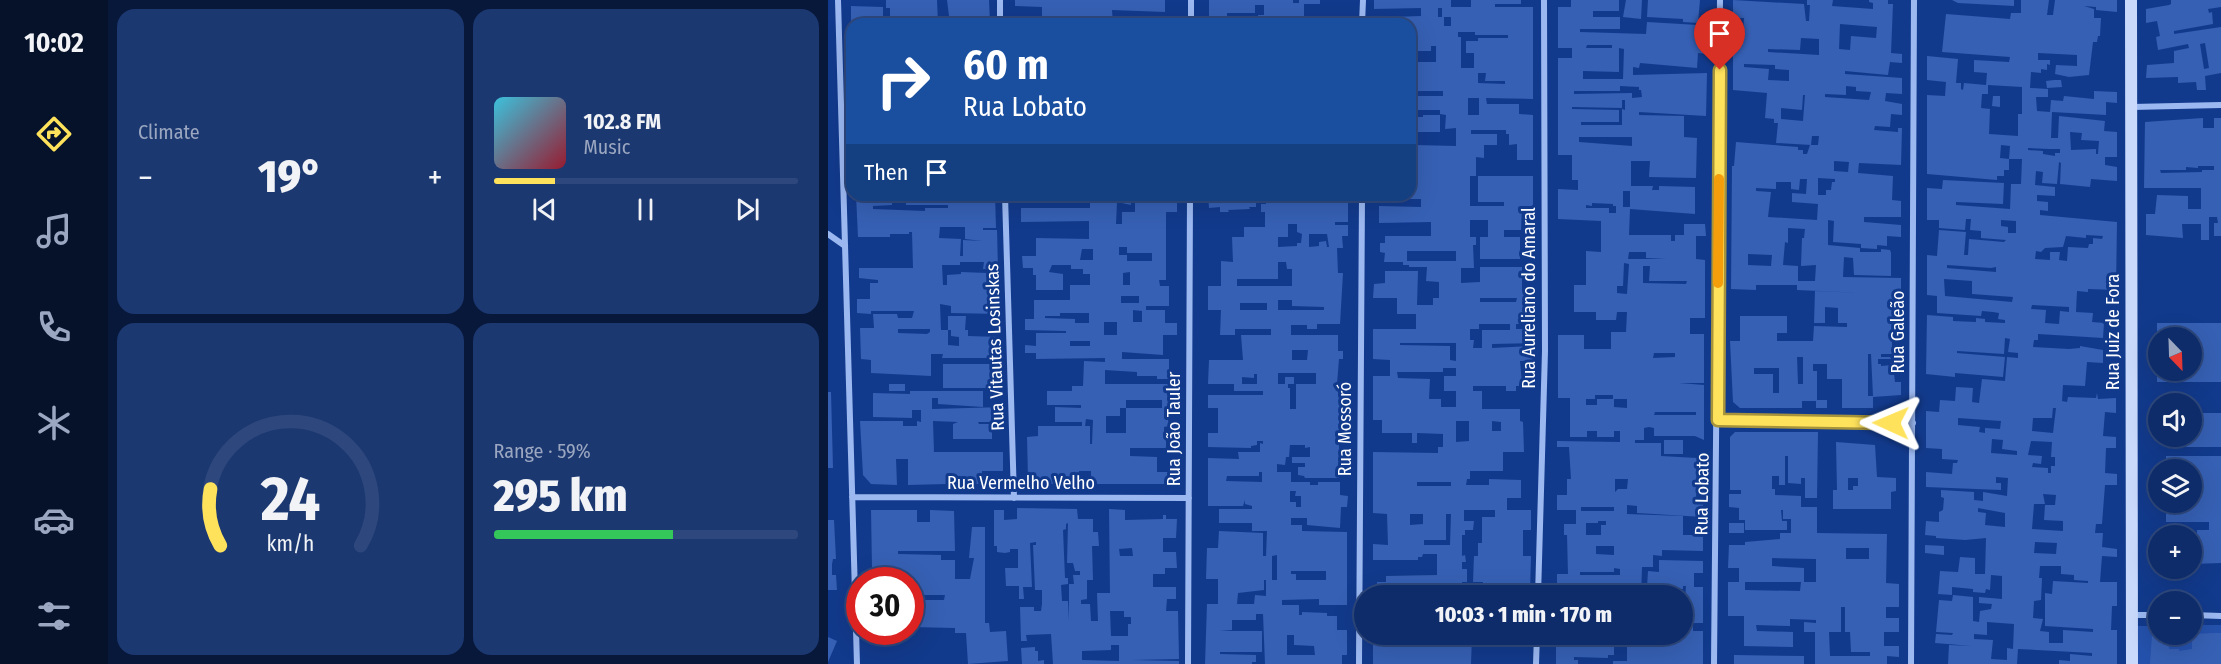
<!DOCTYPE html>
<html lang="en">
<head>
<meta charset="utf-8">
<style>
	body { margin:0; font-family:"Fira Sans Condensed",sans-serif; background:#1c3871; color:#f1f3f6; height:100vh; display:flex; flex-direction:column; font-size:22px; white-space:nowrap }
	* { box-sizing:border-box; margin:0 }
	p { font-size:20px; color:#9ba7c0 }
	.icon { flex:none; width:33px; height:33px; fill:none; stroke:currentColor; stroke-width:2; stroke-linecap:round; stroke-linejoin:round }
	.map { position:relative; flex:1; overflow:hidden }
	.side { display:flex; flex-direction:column; gap:9px; padding:9px; background:#08183a; width:720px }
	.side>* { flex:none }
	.banner { position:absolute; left:18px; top:18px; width:570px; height:183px; border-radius:18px; box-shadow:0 6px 24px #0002,0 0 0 2px #2e487d; background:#1a4fa0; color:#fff; overflow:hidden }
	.needle { width:39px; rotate:157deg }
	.controls { position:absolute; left:1320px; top:327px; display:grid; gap:12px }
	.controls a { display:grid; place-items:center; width:54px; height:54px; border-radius:50%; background:#0e2c69; box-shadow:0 6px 24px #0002,0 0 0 2px #2e487d; font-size:30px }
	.speed { position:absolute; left:18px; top:567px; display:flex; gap:12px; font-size:30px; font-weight:700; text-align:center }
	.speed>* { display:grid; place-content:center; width:78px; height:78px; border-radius:50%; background:#0e2c69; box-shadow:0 6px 24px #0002,0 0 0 2px #2e487d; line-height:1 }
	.speed .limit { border:9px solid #d22; background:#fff; color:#111 }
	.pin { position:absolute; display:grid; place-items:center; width:51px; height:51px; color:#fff; margin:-62px -26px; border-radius:50% 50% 50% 0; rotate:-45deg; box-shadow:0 0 6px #0007 }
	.pin .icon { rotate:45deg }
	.me { position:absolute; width:66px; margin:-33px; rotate:271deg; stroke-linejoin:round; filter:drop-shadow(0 0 4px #0008) }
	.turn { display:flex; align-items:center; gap:21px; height:126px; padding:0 18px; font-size:27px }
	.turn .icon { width:78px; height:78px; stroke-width:2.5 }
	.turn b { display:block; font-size:42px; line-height:51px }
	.then { display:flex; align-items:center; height:57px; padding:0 18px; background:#0003; gap:12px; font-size:22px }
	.big { font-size:45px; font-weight:800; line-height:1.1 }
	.side .widget { flex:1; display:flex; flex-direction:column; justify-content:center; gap:9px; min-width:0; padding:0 21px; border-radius:18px; background:#1c3871 }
	.side .dial { align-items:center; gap:0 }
	.dial svg { height:156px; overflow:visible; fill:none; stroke:#2e487d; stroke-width:7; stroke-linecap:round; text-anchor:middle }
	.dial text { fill:#f1f3f6; stroke:none }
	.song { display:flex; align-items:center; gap:18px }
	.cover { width:72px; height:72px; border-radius:9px; background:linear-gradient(135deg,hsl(190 70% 55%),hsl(350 70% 35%)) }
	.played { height:6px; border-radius:3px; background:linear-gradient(90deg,#ffe25b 20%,#2e487d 20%) }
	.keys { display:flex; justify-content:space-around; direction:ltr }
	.heat { display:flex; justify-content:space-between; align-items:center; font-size:33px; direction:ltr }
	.charge { height:9px; border-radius:4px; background:linear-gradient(90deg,#34c759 59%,#2e487d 0) }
	.side .tiles { flex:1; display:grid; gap:9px; grid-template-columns:repeat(2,1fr) }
	.trip { position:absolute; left:526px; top:585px; width:339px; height:60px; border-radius:30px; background:#0e2c69; box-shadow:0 6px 24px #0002,0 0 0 2px #2e487d; font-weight:800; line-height:60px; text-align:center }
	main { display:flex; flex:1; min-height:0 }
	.menu { display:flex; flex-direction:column; width:108px; justify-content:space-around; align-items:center; background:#06122a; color:#9ba7c0 }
	.menu .icon { width:42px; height:42px }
	.menu .selected { color:#ffe25b }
	.menu b { font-size:27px; color:#f1f3f6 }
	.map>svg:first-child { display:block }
	.green { fill:#2451ac }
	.building { fill:#3660b4; fill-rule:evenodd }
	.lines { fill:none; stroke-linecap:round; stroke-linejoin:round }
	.street { stroke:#9bb8f1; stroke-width:6 }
	.secondary { stroke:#c9d9fc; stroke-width:12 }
	.route-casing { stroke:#a6933b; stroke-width:15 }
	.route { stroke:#ffe25b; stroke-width:10 }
	.slow { stroke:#f59e0b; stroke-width:10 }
	.labels { text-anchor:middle; stroke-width:6; stroke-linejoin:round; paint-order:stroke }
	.street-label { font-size:18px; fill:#fff; stroke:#123a8c }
</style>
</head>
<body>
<main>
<nav class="menu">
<b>10:02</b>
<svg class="icon selected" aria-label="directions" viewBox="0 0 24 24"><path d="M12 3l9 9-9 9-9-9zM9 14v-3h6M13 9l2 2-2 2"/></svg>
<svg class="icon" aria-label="music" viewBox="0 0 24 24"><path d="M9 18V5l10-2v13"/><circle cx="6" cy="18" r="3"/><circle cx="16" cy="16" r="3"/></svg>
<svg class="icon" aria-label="phone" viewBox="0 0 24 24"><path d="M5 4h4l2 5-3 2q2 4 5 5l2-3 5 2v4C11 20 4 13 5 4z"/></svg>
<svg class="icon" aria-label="climate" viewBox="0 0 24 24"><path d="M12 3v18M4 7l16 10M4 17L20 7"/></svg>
<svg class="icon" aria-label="car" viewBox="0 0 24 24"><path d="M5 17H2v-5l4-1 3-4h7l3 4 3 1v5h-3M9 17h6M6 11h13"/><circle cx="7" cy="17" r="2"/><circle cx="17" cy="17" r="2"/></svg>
<svg class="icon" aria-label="filters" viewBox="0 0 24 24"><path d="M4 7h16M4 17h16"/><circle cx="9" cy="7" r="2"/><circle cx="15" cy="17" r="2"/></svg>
</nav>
<section class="side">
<div class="tiles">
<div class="widget"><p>Climate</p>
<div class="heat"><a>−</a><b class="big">19°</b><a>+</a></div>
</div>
<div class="widget">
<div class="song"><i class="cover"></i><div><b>102.8 FM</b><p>Music</p></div></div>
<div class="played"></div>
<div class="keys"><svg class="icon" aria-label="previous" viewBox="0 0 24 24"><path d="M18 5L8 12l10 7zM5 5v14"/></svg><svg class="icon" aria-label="pause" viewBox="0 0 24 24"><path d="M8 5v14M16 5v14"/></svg><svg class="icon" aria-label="next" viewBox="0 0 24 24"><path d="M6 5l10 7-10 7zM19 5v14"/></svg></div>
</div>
<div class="widget dial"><svg viewBox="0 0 100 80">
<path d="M14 69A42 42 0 1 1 86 69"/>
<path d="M14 69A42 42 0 0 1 9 40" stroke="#ffe25b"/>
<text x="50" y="56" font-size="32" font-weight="700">24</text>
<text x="50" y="72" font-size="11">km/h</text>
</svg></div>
<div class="widget"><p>Range · 59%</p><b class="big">295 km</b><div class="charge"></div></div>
</div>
</section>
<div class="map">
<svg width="1393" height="664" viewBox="0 0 1393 664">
	<rect width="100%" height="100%" fill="#123a8c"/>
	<path class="green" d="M1364,625H1393V664H1310L1309,626H1330V634H1364Z"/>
	<path class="building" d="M58,0H109L110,24L62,21V8H58Z
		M119,0H161L162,23L122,24Z
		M187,0H337V12L284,10L285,24H214V7L187,6Z
		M381,0H465V3H471V0H492V4H476V16H485L484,22H497V24H431L430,15H436V5H427V13H399V16H419V24H381Z
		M546,0H623V7H643V0H693V4H667V7H705V99L658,98L659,104H691V114L705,115V160H689V144L681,145V134H678V130H643V134H669V145H656V158L648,157V176H642V206H676V202H650V176H705V206H694L693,230H676V237H692V259H652V237H660V220H642V237H648V245H645L646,268H633V283L652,282V267H694V290H700V298H705V324H688V329H705V343L664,344V348L705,346V361H692L694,383L692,382V386H688V391H678V386H645V391H654V409H692V421L695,422L696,452H675V471H642V479H639L638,485H661V479L693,480V498H679V510H703V530H695V556H703L702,594H549V582H558V576L609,575V554H595L594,557H590V560H545V544L560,545L559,514L545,513V452L610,453V447H615V434L589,433V443H584V433H554V420H545V376H562V360L545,359V329H588V314H569V298H545L546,284L557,283V271H590L589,305H605V298H611V282L598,281L599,267H581V265H575V262H556L557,253L552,252V243H557V236H603V222L551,223V206L593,207V199H573V195H582V175H587V145L628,146V128L617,129L618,115L612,114V110H582V96H615V91H582V62H608V46H603V51H582V24H564V17L593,16V8L546,9ZM610,8H614V17H623V26H616V17H610ZM630,32H647V35H680V38H650V41H638V53H646V68H633V37H630ZM650,73H658L657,81H677V84L650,83ZM640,98H651V115H640ZM579,251H628V261H579ZM652,298H689L688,302H652ZM651,324H682V330H654V348H645L646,340H642V329H651ZM572,343H628V361L622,360V346L572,345ZM615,368H628V376H616V391H628V407H613V399H601L602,379L570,378L569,372H615ZM628,421H641V441L628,442ZM664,421L673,422V431H664ZM589,482H623V486H589ZM636,510H667V517H654V543H650V556H646L645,582H655V591L634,592V582H639V569H634V562H638L637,555L634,556V535H637V530H645L646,521H636ZM582,514H595V524L582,525ZM618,514H623L622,545H596V540H618Z
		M743,0H791V11H765V17H792V29H752V32L818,34L819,22L870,25V28H879V54L870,53L869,68L812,63L811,68L805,67V75L879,73L878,116L811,112V115L856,116V137L869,138L868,178L821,177L822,161H803V186H825L824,190H831V186L867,187V214L802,209L801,235H843V241H847V235H856V224H877L878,236H868V259L877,260V318H862V334H876V383H851L876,385V440L867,436H826V428L821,427L816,428V440H807V443H833V456L869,458L868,501L875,502V517L809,513V506L799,505V514L855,516V535H875V551L834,550V556L825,555V567H814L813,596H766L767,587H729V574H740L739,535H736V524H748V510H729V495H739V479H743L741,447H729V441L792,442V431H786V437H769V431H759V437H742V398H730V335H756V349H783V332H798L799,312H789L788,320H768V312H746V285H758V251L773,252V221L730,219V189L750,190V180H744V155H730V58H744V48H730V7H743ZM759,45H784V48H758ZM791,48L796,49L795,79H755V71L791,72ZM792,86L811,87V90H813L814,97L804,98V93L746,94V91H792ZM794,100H797V110L794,109V125H753V122H791V110L744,109V107L794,108ZM751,137H804V146L751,142ZM795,191H802V207H795ZM764,203L785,204V206H788V213H781V208H758V205L764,206ZM801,252H818V258L838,259H800ZM796,263L801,264L799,294L789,293V286H795ZM815,266H822L821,281H859L858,284L815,283ZM826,353H847V357L802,359L825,358ZM767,395H785V399H769V405H758V399H767ZM786,399H799V408L786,407ZM827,412H868V415H826ZM787,479H800L799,489H790L787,492ZM753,507H786V511H753ZM770,521H778V525H773V535H758V523H770ZM768,546H786V555L768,554ZM786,568L792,569V575H752V572H786Z
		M798,0H814L813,19L795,17Z
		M820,0H872L870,23L855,22V19L819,17Z
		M905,0L976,4L978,21H981L982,5H979V0H1005L1004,6L1045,9V3L1041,2V0H1060V4H1065L1063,53L1074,54V63L1062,62L1060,75L1017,71V74L1074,78V94L1058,93L1057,101L1074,104V115L1063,114L1062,127L1047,126L1046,130L1070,132V128H1074L1073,165L1031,163L1030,173L1065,176L1064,200L1073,201V217H1036V222L1073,225V237L1059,236V246L1049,245V249L1033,248V244L1005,242L1006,221L1000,220V245L1032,248V252H1053V249L1062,250L1063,253V276L1026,275L1025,258L1016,257L1015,277L1073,278V340H1064V354H1053V357H1062L1063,359H1050V364H1053V366L1065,365L1067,382H1073V395L1045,397V408H1014V379H999V364H985V371H989V400H999V408H988V401H974V408H912L905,402L902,341H912V316H959V333H949V341H985L986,326L1019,327V323H1010V308L997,307V323H986L987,291L1035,293L969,290V285H928V290L903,289L904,166H906L908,142L970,147V150H975V154H979L982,145H990L991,136H984L983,145L948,143L950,123H946V119L937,118L939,93L905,90V34H915L916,18H905ZM1012,24L1049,27L1048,38L1023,36L1022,50L1011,49ZM973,38L991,39V55L940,52V49L972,50ZM916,64L947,65V69L961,70V81L940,80L941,69L916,67ZM1018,86L1028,87V91L1043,92L1041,100L997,97V94L1018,95ZM975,95H977L975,121L953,119V108L974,110ZM1006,161L1021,162L1020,172L1006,171ZM990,178L1007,179V182H1004L1003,190H998V195H990ZM972,179H979L978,194L964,193V202L990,204L989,220L940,217L943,192L928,191V188L948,189V182H963V189L971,190ZM960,228L977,229L976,238H974L973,266L988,265L987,281H970V266L955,265L957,242L960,243ZM920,254L944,255L943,266L920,265ZM1040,354H1043L1045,396H1040ZM969,357H975V384H970ZM926,368H951V393H945V374H926Z
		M1124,0H1186V6L1130,3Z
		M1193,0H1221L1219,15H1225L1227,0H1289V12L1268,10V7L1256,6L1266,9V18H1273L1272,36H1270L1269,42H1265L1261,75L1241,77L1227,74L1228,65L1249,66V55L1210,53V60H1222V65L1219,64V70L1213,69V73L1203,72L1202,88L1220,89V97H1208L1209,111L1222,112L1223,100L1235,101L1236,96L1266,99V91L1289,92V103L1278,102V115L1224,112L1223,138H1230L1231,116L1277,121L1276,131L1289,132V157H1277V165L1289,167V181L1263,179L1262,187L1232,184L1233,163L1231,162L1229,184L1214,183L1215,172L1208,171L1207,185L1227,187V196L1209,195V201L1220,202V211L1212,210V215L1289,222L1288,290L1260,289V292L1249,291L1248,312L1265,313L1264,322L1276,323L1275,338L1210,334V340H1206L1205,347L1241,349L1252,348V346L1275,350V363L1259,362L1257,386L1235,385L1234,401L1239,402L1240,397L1268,398L1269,393L1270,399L1288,398V413L1277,412L1275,436L1288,437V448H1278L1277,473L1289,474V485H1277L1274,524H1268L1267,533H1275L1274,547L1289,549V557L1274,556L1272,582H1289V606H1284L1283,630H1289V664H1231V660L1242,661V654L1264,656V653L1190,649L1189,664H1120L1121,645L1144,646L1107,643L1108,634L1124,635L1125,633L1108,632L1111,600L1124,601L1125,595L1145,597V621L1151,622L1152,611L1163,609L1164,604L1151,603V597L1174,599V576L1163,575L1162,590L1158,589L1157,593L1145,592V589L1124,587V595L1110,594L1112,571L1130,572L1132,557L1147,558V574H1157L1158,538L1137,540L1108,538V536L1097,535L1098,521L1111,522V512L1115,510L1116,498L1113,497V490L1146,492V500L1155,501V492L1179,496L1180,478L1168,477V483H1173V490L1098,487V472L1124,474L1125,463H1129L1130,460L1114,459V449L1098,448V411L1111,412L1112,400L1127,401L1128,387L1145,388L1144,402L1151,403L1154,379L1177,381L1179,357L1190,358V353L1180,352L1182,339L1177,338L1176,354L1129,351V353L1177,357L1175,377L1127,373V377L1098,374L1099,315L1125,317V321L1148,322V318L1157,319V322L1177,323V320L1170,319L1171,313L1165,312L1154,311L1153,316L1109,313V296L1099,295V255L1109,256L1111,230L1138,232L1136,255H1140L1141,239L1176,242L1178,240L1153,238V231L1142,230L1143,219H1138L1137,230L1111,228V220H1099V188L1114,189L1115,180L1176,183L1175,204L1128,202V205L1182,209L1183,184H1193L1194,159H1181L1182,146L1173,145L1172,158L1181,159V170H1176V176H1169V180L1099,174V95L1117,96L1118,82L1099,80V56L1130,59L1128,83H1133V89L1135,90L1136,83L1158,85L1159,73L1146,72V60L1181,62L1182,57L1114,52L1118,14L1182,19L1183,13H1193ZM1160,85L1194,87V114H1190V136L1161,134L1162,109L1153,108L1154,94H1160ZM1242,132L1254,133L1253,140L1271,141L1270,154H1268V149L1243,150ZM1200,148L1221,149H1232V153H1227V156L1215,154V151L1200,150ZM1173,220L1188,221V233H1180V227L1173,226ZM1258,235L1275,236L1274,239L1265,238V244H1261L1260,248L1240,247L1239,261L1231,260L1232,252H1222V260L1207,259L1208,251L1213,252L1217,248L1235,247L1238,236L1258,238ZM1119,265L1163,268L1168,267V272L1119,268ZM1116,279L1144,281V294L1185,297L1184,302L1117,296ZM1204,305L1241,307V312L1232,311L1231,324L1217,323L1218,310L1203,309ZM1225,408H1228L1225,433L1204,431L1205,418H1224ZM1130,418L1173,421L1172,429L1157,428V433L1151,432L1152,427L1130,425ZM1164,439L1175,440L1174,449L1189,451V455L1163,453ZM1203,441L1224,442L1223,457H1227V466H1223V473H1220V468L1204,467L1205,463L1213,464L1214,456L1200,455ZM1215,494L1228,495L1227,505H1217L1216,520L1235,521V531L1204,529L1206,504H1217ZM1150,508L1177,513V527L1157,525L1158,513L1150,512ZM1207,542L1229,543L1228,554L1206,553ZM1212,566H1233V574L1246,575V580L1260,581V583L1225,581L1224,594L1217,593V626L1265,629V632L1235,630V643H1221V632L1212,631L1215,619L1205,618L1206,601L1213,600L1214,578H1211ZM1159,622L1186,624L1185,649L1179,648V660L1163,659L1165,640L1146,639V634L1159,635Z
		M1343,0H1393V7L1380,9L1381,13L1384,12L1385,24L1346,31V34L1393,27V73L1377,76L1378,90H1369L1368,82L1350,83V77L1318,78L1319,65L1346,63V51L1361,48L1360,44L1330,50L1328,37L1332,36L1329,21L1318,23V9L1341,5L1343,4ZM1377,43L1381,68L1376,69L1372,44Z
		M23,6L55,7V17H60V23L23,22Z
		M316,16H339V24H316Z
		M506,16H521V24H506Z
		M1226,80H1233L1234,87L1219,88L1218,81Z
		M1165,96H1172V107L1164,106Z
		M595,115H612V132H582V117H595Z
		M1375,118V128H1386V118H1393V236H1386V223H1390L1389,217H1381V240H1373V224H1354L1355,238L1318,235V214H1327L1329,195L1360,196V209H1373V188H1316L1317,122ZM1370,166H1386V170H1374V172L1333,173L1332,170H1358V167L1370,168Z
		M28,195L64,196V205L45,206V209L97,211V208H120V205H78V196L167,195L168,228H155V230H169L170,269H155L156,262H132V265H114L115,285H119V275L133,274V272L159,273L160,283H171L172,314L123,313V306L112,304L113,330H120V345L131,346V337L123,336V330H120V316H138L137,330H140V336L172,337L173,361H161V358H114L115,354H103V376L43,373V360L33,359L32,328H46L45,314H69L70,318H84L86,311H43V314L29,313V299H42V283H50V280L31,278V268H85L84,232H81V234H62V237H30ZM112,227H137V239L154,241L135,240V256H132L133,239L111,238ZM70,329H102V332L99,334L70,333Z
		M211,195H243V201H211Z
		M262,195H302L303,205L289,202L288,224H294V212H307V195H349V212H338V280H331L332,286H341V306H318V310H337V323H349V335H335V355L294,352V359H341V379H329V376H309V372L277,370V384H349V408H338L341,426L336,427V433H338V448H302V456L329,457V472H349L347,484H263V471H251L250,484H242V479H225V484H205L200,478L199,437L210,436V426H254V422H227V407L253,408V405H219V391H244V386H255L256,361L277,362V358L208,359V353H197V345L208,346V333H238V331L197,330V319H206V300H242V285H262V274H255V269H243V265H224L221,272L235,274V290H208V275H205V268H195L194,256H208V238L261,239V221L193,222V208H262ZM291,247H299V253H324V261H299V255H291ZM254,249H265V260H252ZM302,272V285H295V273ZM293,296H311V303H293ZM305,310L314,311V322H305ZM232,313H261V323H247V319L217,318V316H232ZM276,322H289V335H276ZM242,341H262V346H242ZM298,400H334V408H298V433H278V416H292V408H298ZM258,419L265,420L264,444H262V426H257Z
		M380,195H428V207H421L422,209L400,210L401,212H392V207L381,208Z
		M438,195L520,197V222H507V225H520V236H514L515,248H509L510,273H515L512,324H489V329H479V325H463V335H510V351H515V359H511L509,384L511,397H520V408H511V478H477L476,476L470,475V467H477V463H464V457H482V447L477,448V445H462L461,457H458L457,465L449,464V472H463V482H482V485H490V482H512V495L520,496L519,507H513L512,528L479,525V518H463V525H474V531L519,532V605H491V599L454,600V605H471V615H474V612L499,613V616H509V630H519V655H514V664H437L435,614H428V620H404V630L392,631H434V652H392V654L428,655V662H424V664H377L379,604H390V579H378L379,548H390L391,531L435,533V556H438L439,531H424V523H391V509H424V506L417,504V500L415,506H380V458L411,459L410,452H432V443L435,444V441H429V445L423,446V448L380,447V433H390V408H380V395H435V391H406V384H380L381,360H415L413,335H443V329H407V335H392L393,310H380V286H393V261L405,262L404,237H416V227H437V212H433V204H438ZM460,224H469V232L474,234L473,243H469V246L450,247V237H460ZM481,234H499L501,247H499L498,241L491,242V246L481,247ZM450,262H458L459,269H464V286H409V279H450ZM450,300H464V306L496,307V310H450ZM412,303H439V310H412ZM464,350H480L479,360H464ZM450,373H488V384H468V409H462V388H460V384H466V377H457V384H450ZM426,374H429V384H414V377L426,378ZM431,472H434V482L398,481L399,476H431ZM462,491H468L467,496H473V507H468V502H462ZM449,555V580H444V556ZM463,571H498V580H468V574H463ZM436,580H438V596L427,595L426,604H409L410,593L436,590ZM459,635H466V645L486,646L487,655H459Z
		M1329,323H1393V382H1329V370H1364V338H1329Z
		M115,364H162V380H173V392H160L161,388H115Z
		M61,384H77V391H61Z
		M82,391H155V407L110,404V398H104V409L176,407V422H150L151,424H164V439H125V424L130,422L105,421L106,452H175V471H154V484H127V476H118L119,484L80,485V459H68L69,485L43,484L35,475L32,421H75V426H89V421L93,422V410H84V418L45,417V393L82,394Z
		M0,392H3L5,468H0Z
		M1364,413H1393V447H1337V436H1364Z
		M907,432H990L989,498H977V478H973V484L960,483V456H957V485H951V476H944V489H947V495L973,496V507H989V533L1059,534L1058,583L1071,584V607H1058V618H1071V632H1056V646H1071V657L1059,656V664H987V632H976V622L988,623V620L962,619V626L928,625L929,631L965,632V647L916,646V616H900V582H911V568H900L901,545H917V542L952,539V533H963V519H955V510H953L954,521H959V530H917V520H911V508L901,507V494H913V490H902V437ZM1018,548H1041V559H1018ZM944,558L988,559V582H976V568L944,566ZM917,582H973L972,591L917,590ZM1013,607H1017V632H1022L1023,652H1042V656H1002L1001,632H1013Z
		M836,440H855V454H836Z
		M1008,442L1047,445L1049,477L1068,478V491L1063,492V509H1005V490H1009ZM1020,478H1030V486H1025V490H1020Z
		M1338,456H1393V563L1364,564V534H1369V530H1381V522H1338V502H1364V470H1338Z
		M189,508L249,509L250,519H265V532H270L271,546H264L265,580H259V599L253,600V604H262L263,621H270L269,593H282L281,509L297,510V520L335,519V515H338V519H349L348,538H335V552H348L349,568H337V574H325V587H348V599H339L338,611H350L351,659L304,660L351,661V664H225L223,634L198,635L199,641H193L192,607H206V611H213L214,604V590H207L205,545H208V542L202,543L204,587H195L196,599H191V586H178L177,568H190V549H182V552L177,553L169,552V546H166V510H176V520L189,519ZM240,523L239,563H245L247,571H252V575H245L246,584H241V621L240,601H234L233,585L240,584V578H237L235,530L238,529V524ZM304,548L305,556H292L291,549ZM282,611H296V617H303V624H300V636H283ZM283,645H291V661L254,660V651L283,650Z
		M43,510H89V522H102V510L126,511L127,551H70V554L113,555V560H127V579H142L146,558H141L144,527H157V623H161L162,632L178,631L180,661L140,664L138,633H127V628L82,627V600H116L117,595H82V580H55V568H44Z
		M0,520H6L8,559H5L4,564V575H8L9,590H0Z
		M901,523H916V533H901Z
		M1097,545L1116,546V555L1097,553Z
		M831,560L875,561V573H866V587H875V623H865V631H875V664H785V661H799V638H780V641H786V655H780V658L746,657V660H750V664H728V634H855L858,586H855V589L830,588V585L819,587L820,571L831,572Z
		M1387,633H1393V664H1322L1324,635L1340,634L1341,649H1351V651L1364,649V634Z
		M545,634L644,637L643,664H545Z
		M0,637L9,641L0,662Z
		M207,647V651H210V661L216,660V664H194L193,648Z
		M906,655L976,656V664H906Z"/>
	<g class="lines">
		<path class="street" d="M10,0L29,664
			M172,0V24
			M363,24V0
			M534,24L535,0
			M1304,107L1393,105
			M177,195L186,498
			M0,234L17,246
			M890,420L1085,423
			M24,497L361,498
			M710,596L717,351L716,0
			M1304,615H1330
			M1364,615L1393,616
			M360,664L362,195
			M531,664L534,195
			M708,664L709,634
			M886,664L892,0
			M1083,664L1086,0"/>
		<path class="secondary" d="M1303,0L1304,664"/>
	</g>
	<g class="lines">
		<g class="route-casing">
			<path id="route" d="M892,70L890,420L1063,423"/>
		</g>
		<use href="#route" class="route"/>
		<path class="slow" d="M890,283L891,179"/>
	</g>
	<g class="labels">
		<g class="street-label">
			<text transform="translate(701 298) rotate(-90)" y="6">Rua Aureliano do Amaral</text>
			<text transform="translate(1070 332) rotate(-90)" y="6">Rua Galeão</text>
			<text transform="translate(1285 332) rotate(-90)" y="6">Rua Juiz de Fora</text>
			<text transform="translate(167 347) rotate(-92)" y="6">Rua Vitautas Losinskas</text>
			<text transform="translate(346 429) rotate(-90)" y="6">Rua João Tauler</text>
			<text transform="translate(517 429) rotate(-90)" y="6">Rua Mossoró</text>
			<text x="193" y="489">Rua Vermelho Velho</text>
			<text transform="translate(874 494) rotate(-89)" y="6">Rua Lobato</text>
		</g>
	</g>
</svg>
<div class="controls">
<a><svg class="needle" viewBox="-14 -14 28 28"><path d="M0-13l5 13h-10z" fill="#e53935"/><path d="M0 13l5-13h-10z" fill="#9ba7c0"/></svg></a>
<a><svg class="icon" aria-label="sound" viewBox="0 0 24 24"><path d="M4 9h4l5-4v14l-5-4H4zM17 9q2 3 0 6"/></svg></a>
<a><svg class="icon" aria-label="layers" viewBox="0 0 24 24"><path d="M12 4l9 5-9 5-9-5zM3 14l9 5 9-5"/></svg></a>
<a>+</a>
<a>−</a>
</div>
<div class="speed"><div class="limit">30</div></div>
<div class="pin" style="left:892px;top:70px;background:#d93025"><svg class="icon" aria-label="arrive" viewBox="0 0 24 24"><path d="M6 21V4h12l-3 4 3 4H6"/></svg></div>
<svg class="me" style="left:1063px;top:423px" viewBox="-20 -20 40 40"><path d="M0-17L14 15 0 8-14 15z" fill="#ffe25b" stroke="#fff" stroke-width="4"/></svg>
<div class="trip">10:03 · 1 min · 170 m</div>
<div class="banner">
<div class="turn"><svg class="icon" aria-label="right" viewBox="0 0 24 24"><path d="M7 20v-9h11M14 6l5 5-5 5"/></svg><div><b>60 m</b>Rua Lobato</div></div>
<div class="then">Then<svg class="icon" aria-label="arrive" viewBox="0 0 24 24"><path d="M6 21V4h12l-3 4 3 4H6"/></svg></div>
</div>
</div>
</main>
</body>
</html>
